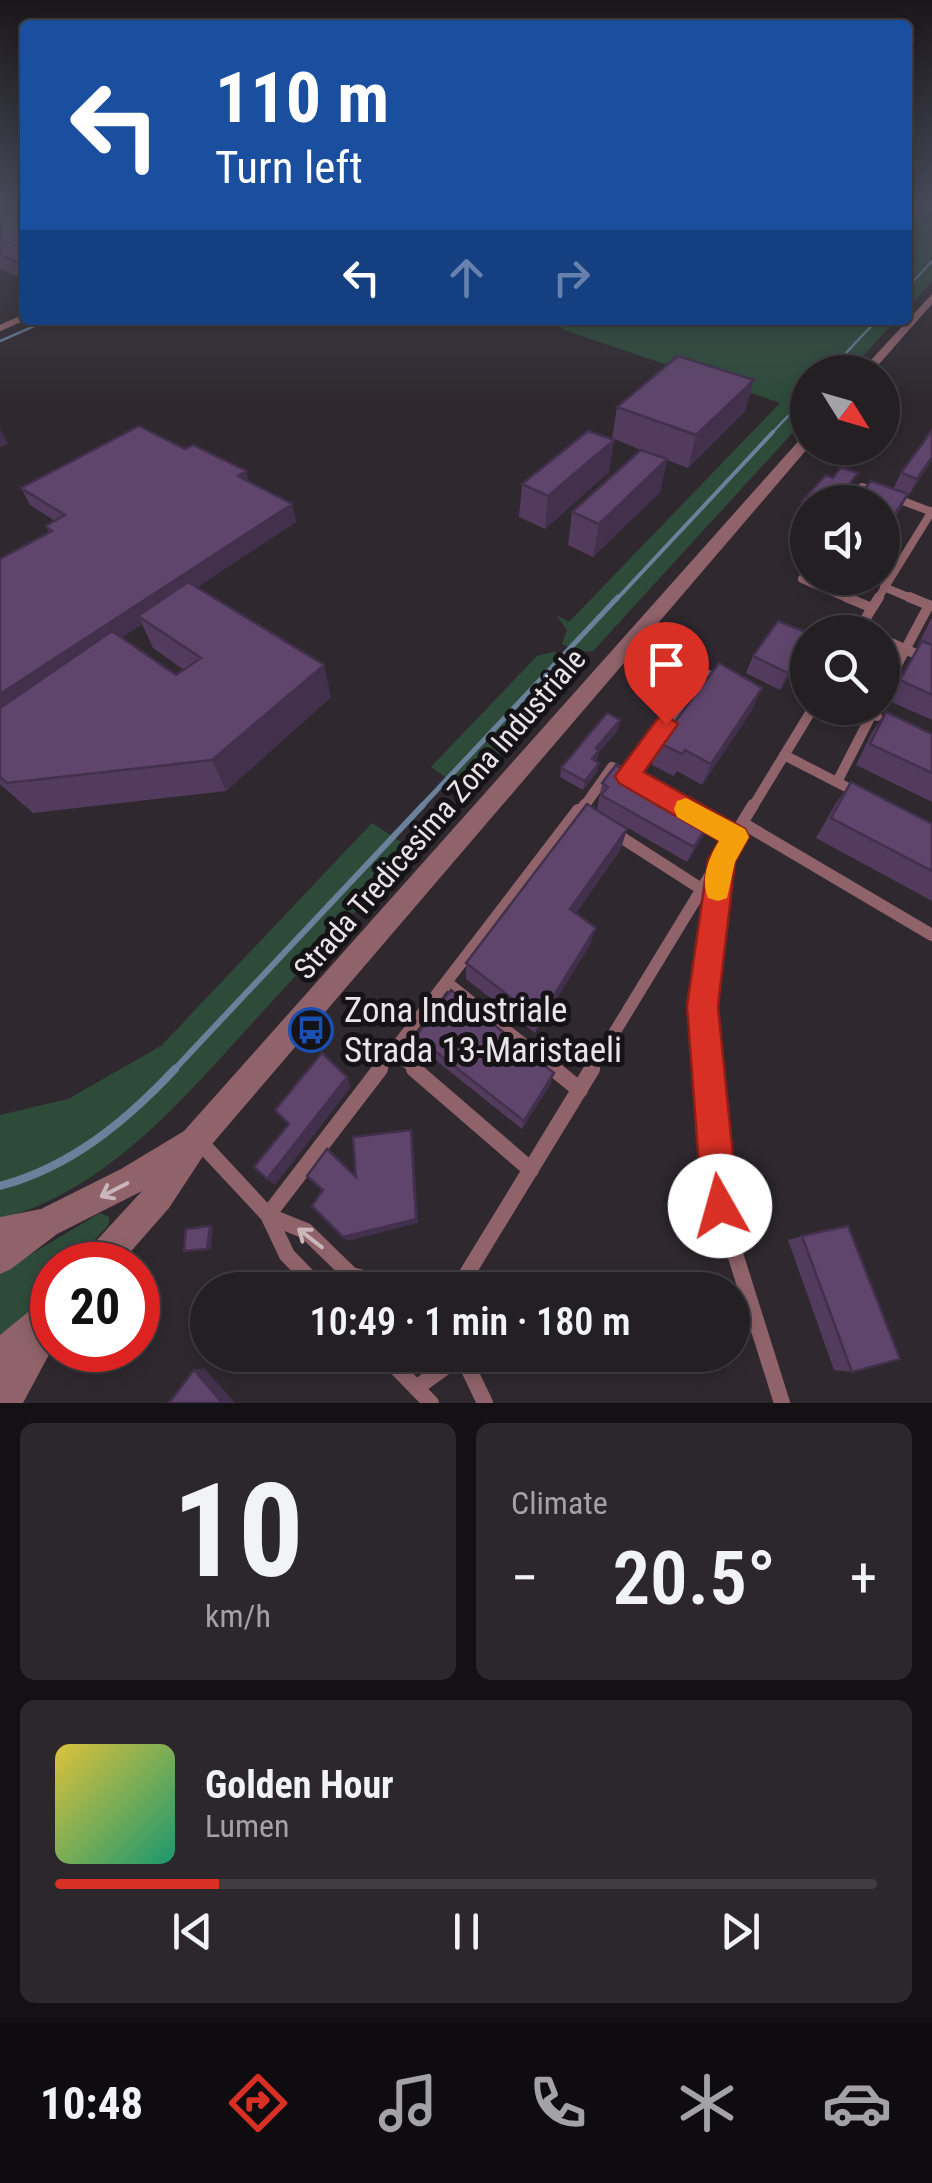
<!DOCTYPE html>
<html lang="en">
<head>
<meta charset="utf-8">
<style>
	body { margin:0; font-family:"Roboto Condensed",sans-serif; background:#2b272b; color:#f1f3f6; height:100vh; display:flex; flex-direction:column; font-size:38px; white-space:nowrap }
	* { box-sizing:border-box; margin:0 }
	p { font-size:32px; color:#a3a2a6 }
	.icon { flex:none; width:55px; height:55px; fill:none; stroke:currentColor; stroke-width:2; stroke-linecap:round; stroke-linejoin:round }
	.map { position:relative; height:1403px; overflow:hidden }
	.sheet { display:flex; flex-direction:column; gap:20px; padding:20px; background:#131113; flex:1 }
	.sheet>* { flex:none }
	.top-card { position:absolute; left:20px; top:20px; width:892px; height:305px; border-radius:10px; box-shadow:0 5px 15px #0003,0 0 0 2px #403d41; background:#1a4fa0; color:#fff; overflow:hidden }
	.needle { width:65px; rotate:127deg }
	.fabs { position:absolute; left:790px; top:355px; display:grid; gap:20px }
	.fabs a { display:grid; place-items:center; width:110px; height:110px; border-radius:50%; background:#231f23; box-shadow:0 5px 15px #0003,0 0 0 2px #403d41; font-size:50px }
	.speed { position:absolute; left:30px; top:1242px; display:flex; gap:20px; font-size:50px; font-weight:700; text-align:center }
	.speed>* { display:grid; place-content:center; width:130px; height:130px; border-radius:50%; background:#231f23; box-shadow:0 5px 15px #0003,0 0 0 2px #403d41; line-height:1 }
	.speed .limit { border:15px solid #d22; background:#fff; color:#111 }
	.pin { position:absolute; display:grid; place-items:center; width:85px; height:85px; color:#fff; margin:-102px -42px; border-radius:50% 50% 50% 0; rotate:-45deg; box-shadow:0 0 10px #0007 }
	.pin .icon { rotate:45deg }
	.me { position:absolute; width:110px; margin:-55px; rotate:353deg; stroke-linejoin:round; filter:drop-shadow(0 0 8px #0008) }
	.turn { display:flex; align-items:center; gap:35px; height:210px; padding:0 30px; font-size:45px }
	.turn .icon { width:130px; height:130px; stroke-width:2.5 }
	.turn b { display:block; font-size:70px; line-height:85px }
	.lanes { display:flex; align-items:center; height:95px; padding:0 30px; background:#0003; justify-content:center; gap:50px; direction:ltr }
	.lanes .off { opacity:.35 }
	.big { font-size:75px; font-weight:600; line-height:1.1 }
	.sheet .card { flex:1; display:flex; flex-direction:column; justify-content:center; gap:15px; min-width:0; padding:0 35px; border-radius:15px; background:#2b272b }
	.sheet .dial { align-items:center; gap:0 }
	.dial b { font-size:130px; line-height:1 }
	.song { display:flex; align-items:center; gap:30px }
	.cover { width:120px; height:120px; border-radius:15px; background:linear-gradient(135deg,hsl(50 70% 55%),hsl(160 70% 35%)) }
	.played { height:10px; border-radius:5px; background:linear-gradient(90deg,#d93025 20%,#403d41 20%) }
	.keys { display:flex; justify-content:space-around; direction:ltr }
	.heat { display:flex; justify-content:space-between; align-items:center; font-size:55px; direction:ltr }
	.sheet .tiles { flex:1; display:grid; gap:20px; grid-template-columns:1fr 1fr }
	.card:last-child { grid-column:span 2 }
	.trip { position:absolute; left:190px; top:1272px; width:560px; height:100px; border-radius:50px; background:#231f23; box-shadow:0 5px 15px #0003,0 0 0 2px #403d41; font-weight:600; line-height:100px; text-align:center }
	.tab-bar { display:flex; height:160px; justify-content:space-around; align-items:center; background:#0e0c0e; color:#a3a2a6 }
	.tab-bar .icon { width:70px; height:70px }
	.tab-bar .active { color:#d93025 }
	.tab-bar b { font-size:45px; color:#f1f3f6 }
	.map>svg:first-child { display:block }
	.green { fill:#2e4b3a }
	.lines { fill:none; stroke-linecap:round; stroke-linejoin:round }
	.stream-far4 { stroke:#69819a; stroke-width:2.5 }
	.stream-far3 { stroke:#69819a; stroke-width:4 }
	.stream-far2 { stroke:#69819a; stroke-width:5 }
	.stream-far1 { stroke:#69819a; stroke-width:6 }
	.stream { stroke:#69819a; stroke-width:8 }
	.path { stroke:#767176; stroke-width:2.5; stroke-dasharray:5 2.5; stroke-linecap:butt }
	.service-far4 { stroke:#90636a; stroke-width:6 }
	.service-far3 { stroke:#90636a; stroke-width:8 }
	.service-far2 { stroke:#90636a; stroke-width:10 }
	.service-far1 { stroke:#90636a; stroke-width:12 }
	.service { stroke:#90636a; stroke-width:16 }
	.tertiary { fill:#90636a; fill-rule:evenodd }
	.wall { fill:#523b5d; fill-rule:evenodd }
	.shaded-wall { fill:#42304c }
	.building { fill:#5f456c; stroke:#42304c; stroke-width:2.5 }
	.oneway { stroke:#c9b7bc }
	.route { fill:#d93025; stroke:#8d1f18; stroke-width:2.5 }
	.slow { fill:#f59e0b }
	.labels { text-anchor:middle; stroke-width:10; stroke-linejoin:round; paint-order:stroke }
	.street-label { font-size:30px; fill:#e8e4e8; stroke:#151315 }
	.near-poi-label { font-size:35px; fill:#e8e4e8; stroke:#151315; text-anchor:start }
</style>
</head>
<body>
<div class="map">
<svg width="932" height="1403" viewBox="0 0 932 1403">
	<rect width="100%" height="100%" fill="#2f292f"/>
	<path class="green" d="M908,201L932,204V281L908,308Z
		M554,320H896L848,372H808L807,417L593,651L579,652L562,644L567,630L556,615L569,622L780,403L564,330Z
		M554,652L571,660L574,672L473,782L456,784L431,767L537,656Z
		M372,823L403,843L399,863C351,915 303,968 255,1020C183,1099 108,1190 0,1219V1115L68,1099L161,1046Z
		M100,1213L109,1217V1224L72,1265H52V1287L0,1343V1273Z"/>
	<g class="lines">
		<path class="stream-far4" d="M908,287L932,261
			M0,341L48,320
			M828,372L877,320
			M770,435L808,395"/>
		<path class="stream-far3" d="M616,600L773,432"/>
		<path class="stream-far2" d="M420,808L618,597"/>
		<path class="stream-far1" d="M173,1071L423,805"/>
		<path class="stream" d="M0,1186C71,1167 126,1121 175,1069"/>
		<path class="path" d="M908,204L932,212"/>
		<path class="service-far4" d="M0,328L25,317"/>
		<path class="service-far3" d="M895,498L932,512
			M849,502L862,487L874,491
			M808,571L802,579L852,600
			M884,587L915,600
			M877,600L932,511"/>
		<path class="service-far2" d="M846,597L872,608
			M909,597L931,606
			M857,632L879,597
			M882,639L932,661
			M882,693L929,605
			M859,708L877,716
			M784,755L856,792
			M627,775L705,674L720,679
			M837,782L875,708
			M583,808L612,767L625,774
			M752,808L813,708"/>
		<path class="service-far1" d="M580,812L585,805
			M701,817L736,837
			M744,824L932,935
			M616,834L703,890
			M446,982L557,1071
			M394,1051L417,1071
			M378,1071L578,810
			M591,1071L753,805
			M706,1071L702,1006L721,866"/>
		<path class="service" d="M414,1069L531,1170
			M554,1069L580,1090
			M706,1069L720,1206L782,1403
			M201,1143L268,1215L287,1255L321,1290
			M268,1215L380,1069
			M269,1216L306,1231L351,1275L412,1290
			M457,1290L592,1069
			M732,1328L754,1324
			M384,1355L431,1403
			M462,1355L499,1366L568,1355
			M462,1355L485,1403
			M404,1375L416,1355
			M416,1388L462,1355"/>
		<path class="tertiary" d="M932,294V304L872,372H860Z
			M808,435V448L207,1150L169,1208L119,1265H81L85,1253L142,1191L57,1234L11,1269L0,1274V1217L41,1209L121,1169L184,1131L803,436Z
			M52,1303V1349L23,1403H0V1335L28,1312Z"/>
	</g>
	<path class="wall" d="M0,211L25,221V280L0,269Z
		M754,380L745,411L688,468L667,460L660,492L593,557L568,545L572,512L641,450L612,438L617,407Z
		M932,430V460L882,536V502H808V520L796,516L802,501L851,489L853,494L893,489L901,473Z
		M614,440L609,472L545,529L519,517L522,484Z
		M185,449L246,471L249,482L292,504L296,522L197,587L331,697L226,791L33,813L0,784V559L49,532L46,526L55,521L30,505L21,488ZM142,624L153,648L184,670L176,675L121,638Z
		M818,578H855L847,589Z
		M932,617V720L887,700L919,646L918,645Z
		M808,633V647L780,690L746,673L753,656Z
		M762,688L752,710L702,785L677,771L674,776L652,765L659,743Z
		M886,712L932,734V802L856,765L871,734Z
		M618,730L599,752L596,761L599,763L597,772L583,790L560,777L561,768Z
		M851,782L932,824V901L816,838L836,803Z
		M602,783L711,820L704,835L687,862L597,810Z
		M621,849L576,913L590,945L535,1033L466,979V963Z
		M416,1036L551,1083L522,1129L418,1046Z
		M802,1236L852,1372L834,1370L788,1240Z"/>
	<path class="shaded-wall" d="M754,380L745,411L688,468L696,435Z
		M0,429L8,444L0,448Z
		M614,440L609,472L545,529L548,496Z
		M932,457V460L908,496L917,479Z
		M667,459L660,492L593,557L599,524Z
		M246,471L251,488L238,476Z
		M908,494L901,509L882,536V533Z
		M292,504L296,522L146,621L138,616L142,624L0,718V694Z
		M808,644L805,653L780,690L788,673Z
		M324,665L331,697L226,791L212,760Z
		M762,688L752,710L702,785L711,764Z
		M620,720L618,730L599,752L597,759L590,768L596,748Z
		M599,763L597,772L583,790L585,781Z
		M711,820L704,835L687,862L694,847Z
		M627,829L621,849L566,927L570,909Z
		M596,928L590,945L535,1033L539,1019Z
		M554,1073L551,1083L522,1129L524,1121Z
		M347,1077L351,1087L275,1185L267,1179Z
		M411,1130L413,1138L418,1223L348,1241L343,1237Z
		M210,1226L213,1228L211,1250L207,1249Z
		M204,1368L235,1403H222L194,1370Z"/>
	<path class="building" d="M0,211L25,221V265L0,255V246L9,243L0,240Z
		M678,356L754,380L696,435L617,407Z
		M139,426L185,449L193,445L246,471L238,476L292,504L0,694V559L52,531L46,526L65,515L21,488Z
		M932,430V457L917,479L901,473Z
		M588,431L614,440L548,496L522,484Z
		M641,450L667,459L599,524L572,512Z
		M841,467L858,473L849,485L853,494L861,493L871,481L908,494L882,533V502L808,503L802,501L826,475L833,478Z
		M188,582L324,665L212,760L7,783L0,777V708L112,631L176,675L201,658L138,616Z
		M778,621L808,633V644L788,673L753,656Z
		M922,641L932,645V695L900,680Z
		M719,663L762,688L711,764L685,750L682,754L659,743Z
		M886,712L932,734V773L870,744Z
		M607,713L620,720L596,748L599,750L592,759L599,763L585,781L561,768Z
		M616,765L711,820L694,847L601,795L608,787L602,783Z
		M851,782L932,824V871L831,818Z
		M587,804L627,829L570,909L596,928L539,1019L466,963Z
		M451,990L554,1073L524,1121L416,1036Z
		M322,1053L347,1077L267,1179L254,1167L289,1124L275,1110Z
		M411,1130L416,1219L343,1237L312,1206L323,1190L307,1176L327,1149L356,1177L353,1137Z
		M210,1226L207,1249L184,1251L186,1229Z
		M848,1226L900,1359L852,1372L802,1236Z
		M208,1308V1332L204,1337L194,1325Z
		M194,1370L222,1403H169Z"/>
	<defs><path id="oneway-shaft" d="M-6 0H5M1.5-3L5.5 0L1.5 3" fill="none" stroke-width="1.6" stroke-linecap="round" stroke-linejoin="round" transform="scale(2.5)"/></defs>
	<g class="oneway">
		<use href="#oneway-shaft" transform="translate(114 1190) rotate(153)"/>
		<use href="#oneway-shaft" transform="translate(310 1238) rotate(-142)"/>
	</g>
	<linearGradient id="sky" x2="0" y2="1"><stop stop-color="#1a171a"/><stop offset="0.51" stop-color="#474958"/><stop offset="1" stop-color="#474958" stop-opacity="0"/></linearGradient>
	<rect width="932" height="397" fill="url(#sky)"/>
	<path class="route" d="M666,715L678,724L644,772L745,829L749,837L735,862L718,1006L738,1206L733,1219L720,1224L707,1219L702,1206L687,1006L708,860L719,841L619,783L615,776L658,718Z"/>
	<path class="slow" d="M686,798L745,829L749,837L735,862L727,898L718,901L708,898C700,879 709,857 719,841L677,817L674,809L677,801Z"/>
	<defs>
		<g id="bus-ring" transform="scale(2.25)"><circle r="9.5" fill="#151315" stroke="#1a4fb4" stroke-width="1.5"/><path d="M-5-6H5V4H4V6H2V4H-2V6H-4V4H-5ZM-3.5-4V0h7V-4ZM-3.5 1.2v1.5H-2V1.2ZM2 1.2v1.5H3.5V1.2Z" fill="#1a4fb4"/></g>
	</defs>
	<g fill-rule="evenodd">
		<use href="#bus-ring" x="311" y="1030"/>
	</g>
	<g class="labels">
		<g class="street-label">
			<text transform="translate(440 814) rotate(-49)" y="10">Strada Tredicesima Zona Industriale</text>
		</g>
		<g class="near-poi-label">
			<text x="344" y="1022">Zona Industriale<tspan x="344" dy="40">Strada 13-Maristaeli</tspan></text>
		</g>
	</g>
</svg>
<div class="fabs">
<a><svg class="needle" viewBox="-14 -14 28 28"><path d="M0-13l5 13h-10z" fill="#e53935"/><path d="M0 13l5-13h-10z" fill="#a3a2a6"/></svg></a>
<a><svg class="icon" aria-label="sound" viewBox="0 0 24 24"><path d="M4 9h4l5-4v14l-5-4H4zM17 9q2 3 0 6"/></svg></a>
<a><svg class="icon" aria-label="search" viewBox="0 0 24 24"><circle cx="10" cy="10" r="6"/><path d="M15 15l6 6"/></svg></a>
</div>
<div class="speed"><div class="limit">20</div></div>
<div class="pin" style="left:666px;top:724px;background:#d93025"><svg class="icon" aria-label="arrive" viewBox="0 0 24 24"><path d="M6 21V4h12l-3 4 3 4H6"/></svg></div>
<svg class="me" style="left:720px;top:1206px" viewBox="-20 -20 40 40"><circle r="19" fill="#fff"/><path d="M0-13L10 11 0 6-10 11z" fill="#d93025"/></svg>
<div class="trip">10:49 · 1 min · 180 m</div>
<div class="top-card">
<div class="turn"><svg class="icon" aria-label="left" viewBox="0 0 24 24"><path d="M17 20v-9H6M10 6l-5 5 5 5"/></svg><div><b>110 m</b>Turn left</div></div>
<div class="lanes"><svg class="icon" aria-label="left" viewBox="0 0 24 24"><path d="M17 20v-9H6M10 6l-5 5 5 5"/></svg><svg class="icon off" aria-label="ahead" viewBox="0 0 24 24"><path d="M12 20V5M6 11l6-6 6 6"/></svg><svg class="icon off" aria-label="right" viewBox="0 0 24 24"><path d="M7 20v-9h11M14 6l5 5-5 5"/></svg></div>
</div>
</div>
<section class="sheet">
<div class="tiles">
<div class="card dial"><b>10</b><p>km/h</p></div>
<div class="card"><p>Climate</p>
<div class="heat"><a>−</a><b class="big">20.5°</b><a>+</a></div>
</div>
<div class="card">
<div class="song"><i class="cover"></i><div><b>Golden Hour</b><p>Lumen</p></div></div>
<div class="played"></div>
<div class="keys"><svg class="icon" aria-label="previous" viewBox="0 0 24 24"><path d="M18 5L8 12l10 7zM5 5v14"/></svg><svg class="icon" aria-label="pause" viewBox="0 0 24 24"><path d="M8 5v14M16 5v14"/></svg><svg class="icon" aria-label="next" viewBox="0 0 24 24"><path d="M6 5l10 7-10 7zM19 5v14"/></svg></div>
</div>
</div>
</section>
<nav class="tab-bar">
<b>10:48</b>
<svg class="icon active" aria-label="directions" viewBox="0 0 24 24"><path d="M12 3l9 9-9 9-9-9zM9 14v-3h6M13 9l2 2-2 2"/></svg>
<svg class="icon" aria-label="music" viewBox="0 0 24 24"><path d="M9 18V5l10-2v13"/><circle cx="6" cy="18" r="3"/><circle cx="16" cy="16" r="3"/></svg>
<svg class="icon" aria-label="phone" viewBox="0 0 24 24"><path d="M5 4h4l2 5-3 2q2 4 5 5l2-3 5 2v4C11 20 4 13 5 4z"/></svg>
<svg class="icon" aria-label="climate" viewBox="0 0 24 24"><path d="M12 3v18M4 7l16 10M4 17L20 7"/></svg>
<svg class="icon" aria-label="car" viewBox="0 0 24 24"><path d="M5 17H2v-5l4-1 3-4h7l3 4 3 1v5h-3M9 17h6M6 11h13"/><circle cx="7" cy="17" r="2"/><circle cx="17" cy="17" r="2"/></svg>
</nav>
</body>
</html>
